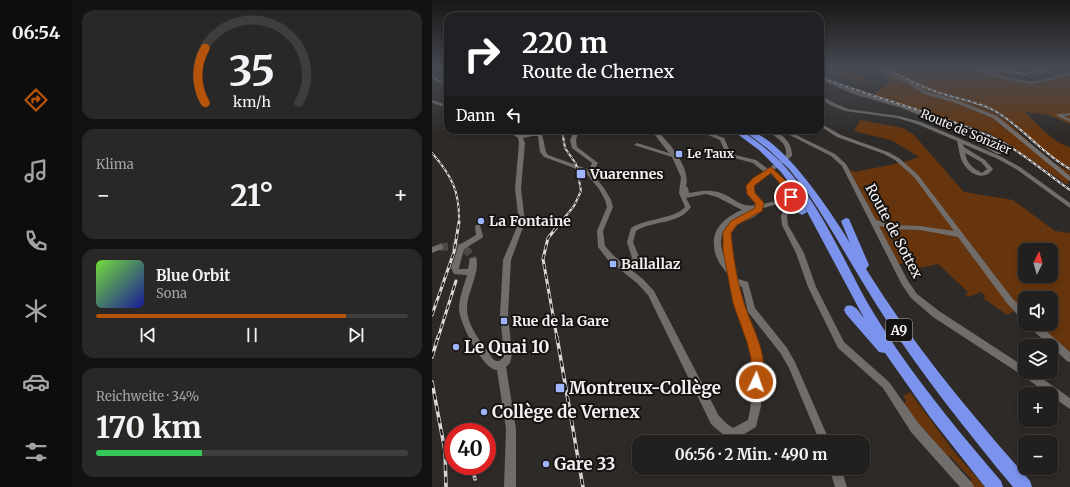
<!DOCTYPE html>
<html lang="de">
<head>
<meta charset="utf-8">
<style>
	body { margin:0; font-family:Merriweather,serif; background:#2a2827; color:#f1f3f6; height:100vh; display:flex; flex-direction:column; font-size:15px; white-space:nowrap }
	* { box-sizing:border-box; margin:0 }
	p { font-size:13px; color:#a2a3a4 }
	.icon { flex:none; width:22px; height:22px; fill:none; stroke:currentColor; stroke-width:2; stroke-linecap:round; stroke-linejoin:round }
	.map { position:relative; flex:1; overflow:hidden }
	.details { display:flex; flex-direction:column; gap:10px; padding:10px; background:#131210; width:360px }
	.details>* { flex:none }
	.top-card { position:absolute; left:12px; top:12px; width:380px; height:122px; border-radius:12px; box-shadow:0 2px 6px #0003,0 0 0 1px #3f3e3c; background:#202124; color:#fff; overflow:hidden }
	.needle { width:26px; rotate:6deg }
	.buttons { position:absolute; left:586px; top:243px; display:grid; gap:8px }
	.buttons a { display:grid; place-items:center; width:40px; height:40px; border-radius:8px; background:#22201e; box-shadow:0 2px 6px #0003,0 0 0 1px #3f3e3c; font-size:20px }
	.speed { position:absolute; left:12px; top:423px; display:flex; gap:8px; font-size:20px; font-weight:700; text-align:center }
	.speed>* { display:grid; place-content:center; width:52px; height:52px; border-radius:50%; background:#22201e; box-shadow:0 2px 6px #0003,0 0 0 1px #3f3e3c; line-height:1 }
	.speed .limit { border:6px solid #d22; background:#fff; color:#111 }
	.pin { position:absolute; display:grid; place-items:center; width:34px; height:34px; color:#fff; margin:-17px; border:2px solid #fff; border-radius:50%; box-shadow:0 1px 4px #0007 }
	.me { position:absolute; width:44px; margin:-22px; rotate:3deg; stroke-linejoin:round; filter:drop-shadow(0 0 3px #0008) }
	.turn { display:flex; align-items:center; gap:14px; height:84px; padding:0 12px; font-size:18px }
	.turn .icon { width:52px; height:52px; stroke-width:2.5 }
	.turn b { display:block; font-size:28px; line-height:34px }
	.then { display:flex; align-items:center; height:38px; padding:0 12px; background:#0003; gap:8px; font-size:15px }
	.big { font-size:30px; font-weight:700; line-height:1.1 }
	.details .tile { flex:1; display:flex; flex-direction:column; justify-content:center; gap:6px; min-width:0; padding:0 14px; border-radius:12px; background:#2a2827 }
	.details .dial { align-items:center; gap:0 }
	.dial svg { height:104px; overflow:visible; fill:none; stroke:#3f3e3c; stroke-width:7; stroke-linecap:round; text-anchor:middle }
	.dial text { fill:#f1f3f6; stroke:none }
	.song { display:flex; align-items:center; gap:12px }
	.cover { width:48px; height:48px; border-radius:6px; background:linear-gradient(135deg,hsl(100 70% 55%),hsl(240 70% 35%)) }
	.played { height:4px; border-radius:2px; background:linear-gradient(90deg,#b45309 80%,#3f3e3c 80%) }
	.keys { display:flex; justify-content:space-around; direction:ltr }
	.heat { display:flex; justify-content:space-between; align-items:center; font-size:22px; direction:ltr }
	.charge { height:6px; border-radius:3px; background:linear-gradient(90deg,#34c759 34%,#3f3e3c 0) }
	.trip { position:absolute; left:200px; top:435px; width:238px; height:40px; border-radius:12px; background:#22201e; box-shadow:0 2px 6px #0003,0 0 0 1px #3f3e3c; font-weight:700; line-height:40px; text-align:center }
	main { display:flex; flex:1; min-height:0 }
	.menu { display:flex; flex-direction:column; width:72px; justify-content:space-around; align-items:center; background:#0e0d0c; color:#a2a3a4 }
	.menu .icon { width:28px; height:28px }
	.menu .current { color:#b45309 }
	.menu b { font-size:18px; color:#f1f3f6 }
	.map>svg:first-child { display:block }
	.green { fill:#66350d; fill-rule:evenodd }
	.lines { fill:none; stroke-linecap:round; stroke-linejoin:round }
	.minor-tunnel { stroke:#4c4846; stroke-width:8; stroke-dasharray:8 4; stroke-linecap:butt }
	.minor { fill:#716d6b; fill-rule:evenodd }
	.highway { fill:#7b93ed; fill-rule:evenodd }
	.rail-far2-casing { stroke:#dad7d6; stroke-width:2 }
	.rail-far1-casing { stroke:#dad7d6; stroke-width:3 }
	.rail-casing { stroke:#dad7d6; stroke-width:3.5 }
	.rail-far2 { stroke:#151312; stroke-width:1; stroke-dasharray:3; stroke-linecap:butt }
	.rail-far1 { stroke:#151312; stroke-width:1.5; stroke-dasharray:5; stroke-linecap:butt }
	.rail { stroke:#151312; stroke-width:2; stroke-dasharray:6; stroke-linecap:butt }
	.route { fill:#b45309; stroke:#753606 }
	.poi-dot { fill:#9eb4fd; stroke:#151312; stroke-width:1.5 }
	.labels { text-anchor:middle; stroke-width:4; stroke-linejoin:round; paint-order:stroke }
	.far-street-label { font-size:12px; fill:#f3f0ef; stroke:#151312 }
	.far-poi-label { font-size:12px; font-weight:bold; fill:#f3f0ef; stroke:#151312; text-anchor:start }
	.shield { fill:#151312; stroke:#b0aead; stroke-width:1 }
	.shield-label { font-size:13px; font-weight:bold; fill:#f3f0ef }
	.poi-label { font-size:14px; font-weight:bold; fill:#f3f0ef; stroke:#151312; text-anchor:start }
	.street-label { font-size:14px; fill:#f3f0ef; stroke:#151312 }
	.near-poi-label { font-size:17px; font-weight:bold; fill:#f3f0ef; stroke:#151312; text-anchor:start }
</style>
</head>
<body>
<main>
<nav class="menu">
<b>06:54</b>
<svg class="icon current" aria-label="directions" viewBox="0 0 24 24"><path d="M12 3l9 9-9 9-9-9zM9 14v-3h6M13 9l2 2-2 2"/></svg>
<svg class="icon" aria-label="music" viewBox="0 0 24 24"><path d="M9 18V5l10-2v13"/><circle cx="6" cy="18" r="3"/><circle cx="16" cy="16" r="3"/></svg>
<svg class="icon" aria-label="phone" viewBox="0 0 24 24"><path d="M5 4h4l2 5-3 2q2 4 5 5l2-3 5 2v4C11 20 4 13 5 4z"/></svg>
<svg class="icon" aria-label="climate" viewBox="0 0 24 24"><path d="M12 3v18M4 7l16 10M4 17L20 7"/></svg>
<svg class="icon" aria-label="car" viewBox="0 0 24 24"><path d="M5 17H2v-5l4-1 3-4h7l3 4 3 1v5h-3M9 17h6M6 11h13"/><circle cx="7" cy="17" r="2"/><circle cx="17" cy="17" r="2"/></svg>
<svg class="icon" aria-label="filters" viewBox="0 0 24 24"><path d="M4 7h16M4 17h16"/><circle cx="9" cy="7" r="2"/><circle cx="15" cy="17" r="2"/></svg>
</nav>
<section class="details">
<div class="tile dial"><svg viewBox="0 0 100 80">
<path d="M14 69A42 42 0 1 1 86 69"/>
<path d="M14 69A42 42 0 0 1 14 27" stroke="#b45309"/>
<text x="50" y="56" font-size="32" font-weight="700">35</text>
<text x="50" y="72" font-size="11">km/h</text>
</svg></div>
<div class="tile"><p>Klima</p>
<div class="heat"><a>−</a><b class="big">21°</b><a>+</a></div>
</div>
<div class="tile">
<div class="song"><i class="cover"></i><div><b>Blue Orbit</b><p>Sona</p></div></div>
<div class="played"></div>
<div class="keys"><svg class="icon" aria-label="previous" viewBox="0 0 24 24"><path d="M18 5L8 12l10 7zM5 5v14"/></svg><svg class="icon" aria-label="pause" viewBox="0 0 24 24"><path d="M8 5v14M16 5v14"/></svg><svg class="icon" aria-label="next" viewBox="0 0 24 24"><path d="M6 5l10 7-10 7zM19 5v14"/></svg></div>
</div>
<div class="tile"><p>Reichweite · 34%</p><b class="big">170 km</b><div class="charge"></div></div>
</section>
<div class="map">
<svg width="638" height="487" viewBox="0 0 638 487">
	<rect width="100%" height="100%" fill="#2e2a28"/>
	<path class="green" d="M388,69H422L423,72L438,84L410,78L412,76L400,74Z
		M443,69C462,69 479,84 497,90C523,100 550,102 573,120C594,137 612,162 638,171L636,185L575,143L555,132L442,96L452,85L459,84L450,74L459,76L450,69Z
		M457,69H554L577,74L585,80L607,83L621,78L638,75V124L616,115L593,112C603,122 624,145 638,147V167C610,157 593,128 568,113C551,102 532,98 513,93C494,87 474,80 457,69Z
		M428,120L471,128L482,135L532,192L581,200L623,231L638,233V363L598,324H619V298H593V319L584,310L575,315L551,298L554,296L549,292L537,297L533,294L536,292L506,264L487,268L481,262L466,264L417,169L423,172L472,162L487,157L459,140L422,131ZM593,250H619V276H593Z
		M478,392L523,453L553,487H541L537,483L540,480L518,456L515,459L501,445L472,404L474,401L471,396Z"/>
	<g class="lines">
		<path class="minor-tunnel" d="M8,247C21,246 36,245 41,260"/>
		<path class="minor" d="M446,69H450L460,75L477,81L496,92L525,100L565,116L638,176V181L636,180L561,118L521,102L492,94L475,83L458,77Z
			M545,69H550L573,77L600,82L638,73V75L600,84L571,79Z
			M0,75L9,81L16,82V84L7,83L0,78Z
			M388,76L425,92L474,106L521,125L570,153L569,154H565L517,127L470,108L421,94L388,79Z
			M388,95L402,103L416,109L467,116L489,122L529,139L570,157L588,167L638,203V208L584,169L566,159L531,144L532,147L553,160L561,169C552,182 537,174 531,163C527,156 527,148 525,141L485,124L465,118L413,111L398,105L388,98ZM533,153L549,162L555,169L550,173C540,168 535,163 533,153Z
			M0,100L16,105V108L0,103Z
			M638,113V115L632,116L638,119V122L624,115L626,114Z
			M388,123L409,135L456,152L467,158L486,175L580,298L593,311V321L590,320L574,302L526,237L488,230L462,229L447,226L476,281L485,294L507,311L593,367V372H601L638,398V409L619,396V394H616L590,375L501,317L479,298L470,285L410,166L399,156L348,130H354L403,154L414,164L444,220L462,225L488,226L522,231L482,177L463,160L452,154L405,137L388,126Z
			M73,130H79L89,135L101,132L110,134L114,152L116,155L155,169L158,168L160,163L140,148L138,140L143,130H147L144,140L145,147L166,163L162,170L159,172L172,188L179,200L181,207L171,231L173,246L182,256L193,265L200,258L195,242L199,228C214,218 243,219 253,207L247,193L249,177L240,157L202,145L205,143L237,153L219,130H224C237,142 259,168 254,186L256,188L257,193C268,191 277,189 289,193C303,198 308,208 324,205V202L315,191L316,184L332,172L321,163L295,156L288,140L264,130H271L292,138L299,154L324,160L336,169L354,155C356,142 343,138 336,130C348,130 361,143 360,156L342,170L355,183L362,197L355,216L356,225L372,253L384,287L412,342L457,382L487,424L540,483L542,487H528L479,432L451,388L406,348L376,287L364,253L350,225L349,216L356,197L350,185L338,173L322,185L321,191L329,200L331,204L348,200L351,202L350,203L331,208L326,214L322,217L306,224L299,231L297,237L306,279L316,282L323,308L355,348L363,362L398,442H388L357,368L349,354L316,312L310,287L307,286L310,303L325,342L330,358L329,406L324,427C302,440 299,443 279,424L216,295L205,283L176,260L166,247L165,231L175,207L173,200L167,189L153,172L112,157L108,152L106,136H101L91,138L93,143L89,189L93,222L79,260L76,315L80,354L78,363L74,367L84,429V487H72L74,429L65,370C51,370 27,322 27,309C27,297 32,286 35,275L22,274L19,268L27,245L44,235L43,227L44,225H48L51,236L50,238L32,249L27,268V269H36L38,258H44C49,272 34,293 35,310C36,328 51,344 61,359L64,361H67L71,358L72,354L68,315L71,260L87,222L83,189L87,143L86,138ZM274,194L285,197L310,210C295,216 280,228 282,245C282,253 286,262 291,268C293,271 296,274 298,278C300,286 300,296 303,304C307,317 312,329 316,342C323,363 321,398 316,420L301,428L295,424L287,416L222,291L211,279L198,269L208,259L201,242L204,231C221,220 247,225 259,207L254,198ZM320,210H322C316,214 309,216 303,220C285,230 292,247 295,262C284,243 288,226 309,215C313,213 317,212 320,210Z
			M8,244L10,245L12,247L10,249L0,253V247Z
			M596,324H606L638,352V362L635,361L597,327Z
			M397,468H409L415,487H403Z"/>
		<path class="highway" d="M300,130C311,130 316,135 324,141C378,179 404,246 435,302C444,317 454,333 464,348C496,394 532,438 569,481L571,487H553L498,417L453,353L447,352L414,314L412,310L414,306C423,303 427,312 432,318L371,204L375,212L370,215L365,212L358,191L361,188L349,172L327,150Z
			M311,130C346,130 401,215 418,243L409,221L414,218L417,219L437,265L434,269C481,345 539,414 598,481L600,487H581C536,433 492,377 453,318C426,277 403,233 375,192L357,169L336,149Z"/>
		<g class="rail-far2-casing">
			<path id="rail-far2" d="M455,69C472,78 489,87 508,93C526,99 546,101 563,111C591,127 610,154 638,169
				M558,69L593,74L614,69
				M388,77C444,99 503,112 557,136C586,148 612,172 638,190
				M0,153C20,176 28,192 27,223
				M128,223L142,206L149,191L144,164L133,148L130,130"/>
		</g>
		<g class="rail-far1-casing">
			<path id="rail-far1" d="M0,315L22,252L27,222
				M6,338L24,281
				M125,338L111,259L116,238L129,222"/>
		</g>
		<g class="rail-casing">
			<path id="rail" d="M125,337L151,487
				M0,357L6,337
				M0,382L13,451L14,487
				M40,466L43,479"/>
		</g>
		<use href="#rail-far2" class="rail-far2"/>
		<use href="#rail-far1" class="rail-far1"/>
		<use href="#rail" class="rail"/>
	</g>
	<linearGradient id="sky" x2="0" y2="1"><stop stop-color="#191716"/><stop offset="0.5" stop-color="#464a53"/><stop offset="1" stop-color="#464a53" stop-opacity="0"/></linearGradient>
	<rect width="638" height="137" fill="url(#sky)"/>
	<path class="route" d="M339,167L355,182L363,197L362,199H357L349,185L339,173L322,186L323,193L332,203L330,211L305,225L299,233C301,256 305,281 312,303C320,329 340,359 328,387L324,388L320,387L318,382L319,358L315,342L301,303L291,250V232L299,221L323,208V203L315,194L314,186L321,178Z"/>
	<g class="poi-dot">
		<rect x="243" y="150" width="8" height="8" rx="2"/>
		<rect x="144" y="169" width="10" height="10" rx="2"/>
		<circle cx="49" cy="221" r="4"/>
		<rect x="177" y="260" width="8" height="8" rx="2"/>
		<rect x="68" y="317" width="8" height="8" rx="2"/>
		<circle cx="24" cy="347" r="4"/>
		<rect x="123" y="383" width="10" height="10" rx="2"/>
		<circle cx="52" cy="412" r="4"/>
		<circle cx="114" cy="464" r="4"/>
	</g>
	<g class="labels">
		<g class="far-street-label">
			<text transform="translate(534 132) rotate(23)" y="4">Route de Sonzier</text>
		</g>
		<g class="far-poi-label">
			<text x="255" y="158">Le Taux</text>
		</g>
		<rect class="shield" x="454" y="319" width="26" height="22" rx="3"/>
		<g class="shield-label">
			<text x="467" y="335">A9</text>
		</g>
		<g class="poi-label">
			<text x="158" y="179">Vuarennes</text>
			<text x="57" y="226">La Fontaine</text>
			<text x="189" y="269">Ballallaz</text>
			<text x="80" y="326">Rue de la Gare</text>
		</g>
		<g class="street-label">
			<text transform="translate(462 231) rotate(62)" y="5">Route de Sottex</text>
		</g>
		<g class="near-poi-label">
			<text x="32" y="353">Le Quai 10</text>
			<text x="137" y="394">Montreux-Collège</text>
			<text x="60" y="418">Collège de Vernex</text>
			<text x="122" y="470">Gare 33</text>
		</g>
	</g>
</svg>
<div class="buttons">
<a><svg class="needle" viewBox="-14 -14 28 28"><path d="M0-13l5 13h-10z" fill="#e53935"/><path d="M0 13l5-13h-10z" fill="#a2a3a4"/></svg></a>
<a><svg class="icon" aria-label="sound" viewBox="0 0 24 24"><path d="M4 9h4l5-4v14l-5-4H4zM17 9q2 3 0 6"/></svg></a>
<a><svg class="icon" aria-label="layers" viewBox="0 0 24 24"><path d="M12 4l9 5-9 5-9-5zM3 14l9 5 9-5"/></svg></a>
<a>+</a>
<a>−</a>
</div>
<div class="speed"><div class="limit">40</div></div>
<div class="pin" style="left:359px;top:197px;background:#d93025"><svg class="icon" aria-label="arrive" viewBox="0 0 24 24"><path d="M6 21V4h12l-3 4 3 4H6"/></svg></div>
<svg class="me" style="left:324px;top:382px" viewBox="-20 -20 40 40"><circle r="17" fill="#b45309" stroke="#fff" stroke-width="3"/><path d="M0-11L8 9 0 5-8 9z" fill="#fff"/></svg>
<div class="trip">06:56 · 2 Min. · 490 m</div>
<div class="top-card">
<div class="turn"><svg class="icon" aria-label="right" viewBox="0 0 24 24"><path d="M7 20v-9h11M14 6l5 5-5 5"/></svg><div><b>220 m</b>Route de Chernex</div></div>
<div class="then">Dann<svg class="icon" aria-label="left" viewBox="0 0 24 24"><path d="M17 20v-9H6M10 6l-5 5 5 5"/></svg></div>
</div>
</div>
</main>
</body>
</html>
